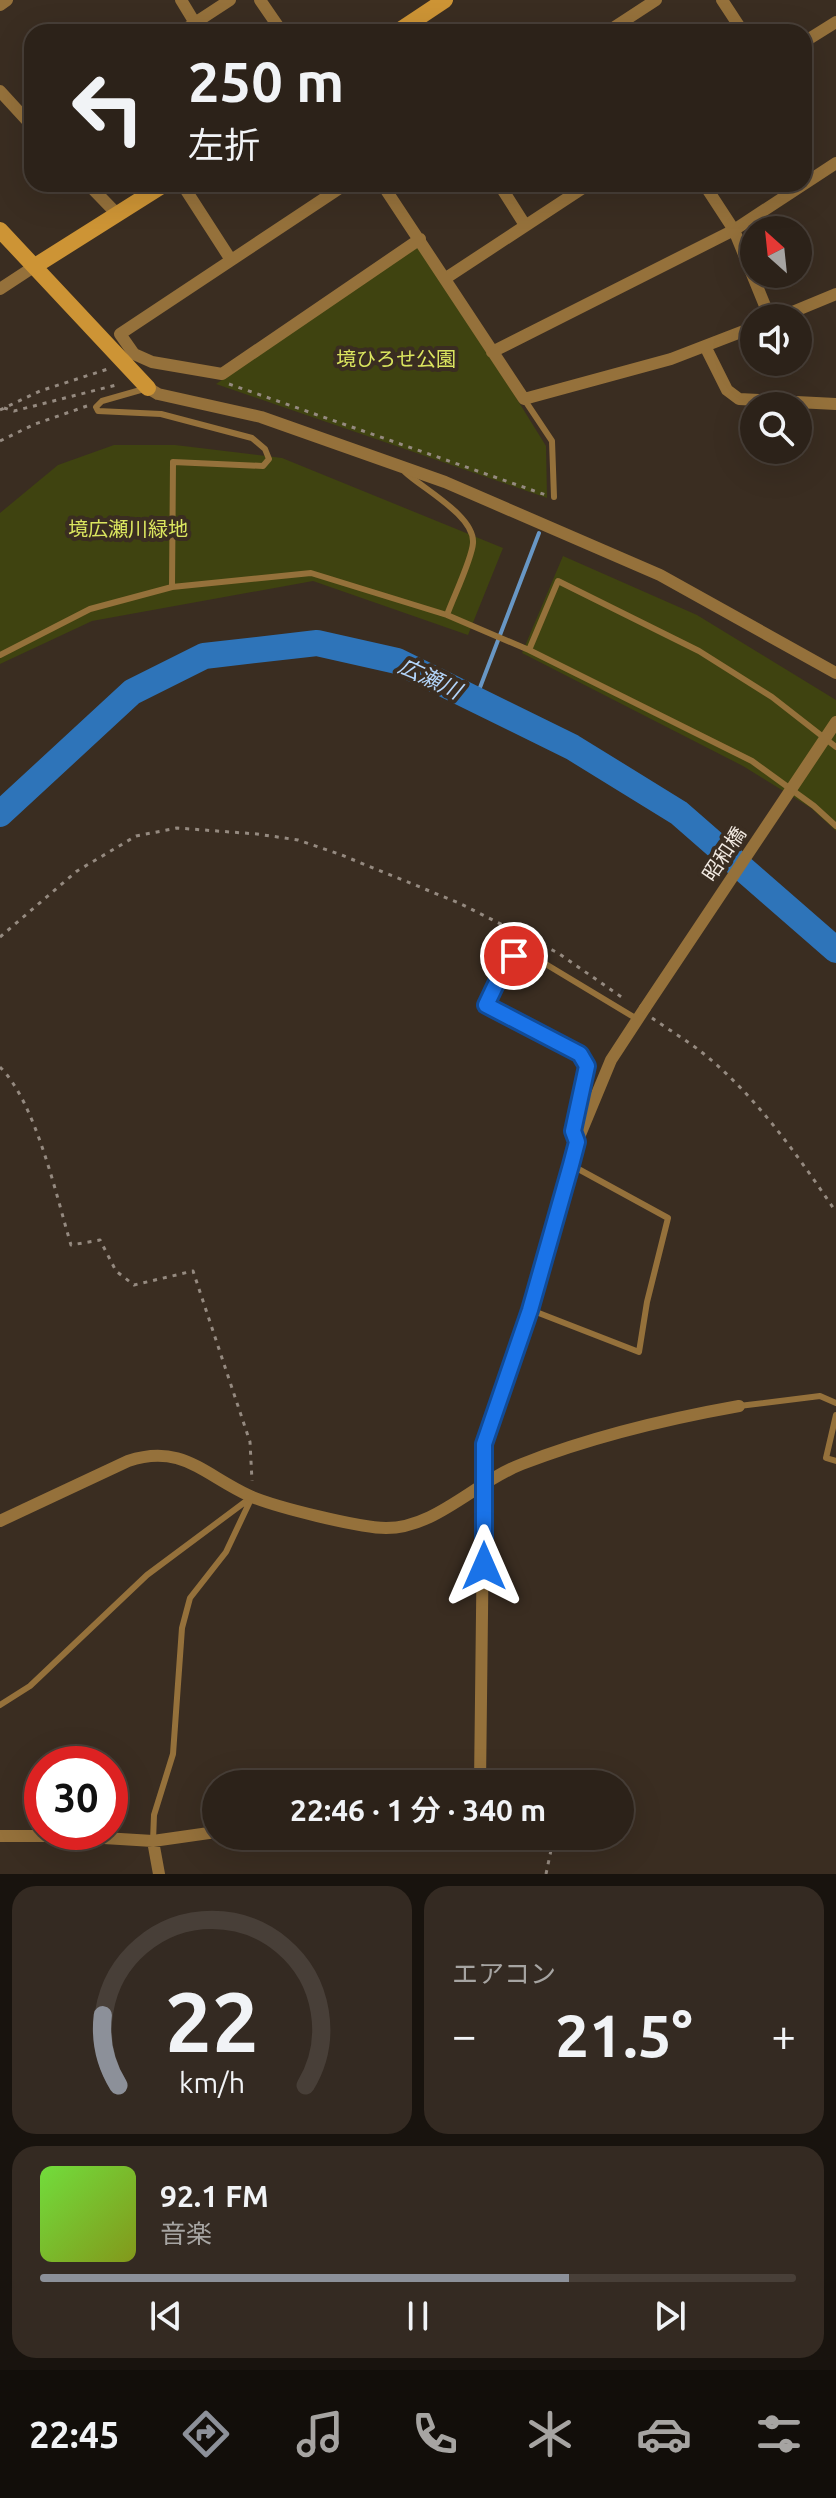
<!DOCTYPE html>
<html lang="ja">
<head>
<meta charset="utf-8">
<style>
	body { margin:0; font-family:Ubuntu,"Noto Sans JP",sans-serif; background:#342a22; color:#f1f3f6; height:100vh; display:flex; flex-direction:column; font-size:30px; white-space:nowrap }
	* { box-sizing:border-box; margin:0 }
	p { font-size:26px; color:#a6a4a2 }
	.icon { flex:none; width:44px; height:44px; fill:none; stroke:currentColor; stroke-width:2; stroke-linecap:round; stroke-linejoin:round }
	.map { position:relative; height:1874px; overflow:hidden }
	.side { display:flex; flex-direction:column; gap:12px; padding:12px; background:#18130e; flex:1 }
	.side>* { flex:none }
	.banner { position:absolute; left:24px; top:24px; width:788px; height:168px; border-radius:24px; box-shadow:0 8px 32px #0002,0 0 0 2px #483f38; background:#2c2219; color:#f1f3f6; overflow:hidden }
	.needle { width:52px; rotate:333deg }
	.tools { position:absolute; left:740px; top:216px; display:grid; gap:16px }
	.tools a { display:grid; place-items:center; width:72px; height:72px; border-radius:50%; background:#2c2219; box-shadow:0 8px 32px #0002,0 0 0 2px #483f38; font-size:40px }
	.speed { position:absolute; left:24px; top:1746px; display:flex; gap:16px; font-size:40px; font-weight:700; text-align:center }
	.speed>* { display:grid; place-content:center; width:104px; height:104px; border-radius:50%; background:#2c2219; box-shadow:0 8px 32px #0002,0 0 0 2px #483f38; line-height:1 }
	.speed .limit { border:12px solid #d22; background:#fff; color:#111 }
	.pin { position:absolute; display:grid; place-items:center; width:68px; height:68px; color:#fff; margin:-34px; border:4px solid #fff; border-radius:50%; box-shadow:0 2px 8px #0007 }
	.me { position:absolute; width:88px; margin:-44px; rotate:0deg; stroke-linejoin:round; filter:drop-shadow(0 0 6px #0008) }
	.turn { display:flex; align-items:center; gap:28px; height:168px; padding:0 32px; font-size:36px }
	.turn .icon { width:104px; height:104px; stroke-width:2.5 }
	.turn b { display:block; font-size:56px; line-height:68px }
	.big { font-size:60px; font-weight:600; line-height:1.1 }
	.side .tile { flex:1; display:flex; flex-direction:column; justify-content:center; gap:12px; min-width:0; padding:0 28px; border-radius:24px; background:#342a22 }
	.side .dial { align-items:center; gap:0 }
	.dial svg { height:208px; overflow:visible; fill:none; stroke:#483f38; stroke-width:7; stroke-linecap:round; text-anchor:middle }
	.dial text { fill:#f1f3f6; stroke:none }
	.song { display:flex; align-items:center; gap:24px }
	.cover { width:96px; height:96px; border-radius:12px; background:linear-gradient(135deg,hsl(100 70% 55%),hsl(70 70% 35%)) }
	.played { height:8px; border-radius:4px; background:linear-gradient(90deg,#8c9099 70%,#483f38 70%) }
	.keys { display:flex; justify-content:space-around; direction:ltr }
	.heat { display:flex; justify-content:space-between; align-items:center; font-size:44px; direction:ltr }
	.side .tiles { flex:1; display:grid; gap:12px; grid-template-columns:1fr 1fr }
	.tile:last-child { grid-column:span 2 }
	.trip { position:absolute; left:202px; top:1770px; width:432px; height:80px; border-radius:40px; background:#2c2219; box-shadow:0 8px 32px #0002,0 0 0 2px #483f38; font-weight:600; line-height:80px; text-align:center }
	.tab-bar { display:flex; height:128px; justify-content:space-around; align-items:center; background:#120e0a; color:#a6a4a2 }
	.tab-bar .icon { width:56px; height:56px }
	.tab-bar .selected { color:#8c9099 }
	.tab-bar b { font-size:36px; color:#f1f3f6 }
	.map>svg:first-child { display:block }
	.green { fill:#3f4310 }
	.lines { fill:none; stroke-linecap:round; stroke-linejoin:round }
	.stream { stroke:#6897c5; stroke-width:4 }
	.river { stroke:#2e74b9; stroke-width:26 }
	.path { stroke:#958a80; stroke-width:3; stroke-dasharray:4 6; stroke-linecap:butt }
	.lane { stroke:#95713b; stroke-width:6 }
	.street { stroke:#95713b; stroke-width:12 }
	.secondary { stroke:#cd9435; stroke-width:16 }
	.street-bridge { stroke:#95713b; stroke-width:12 }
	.route-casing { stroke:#114b97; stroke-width:20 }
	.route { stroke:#1a73e8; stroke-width:14 }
	.labels { text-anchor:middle; stroke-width:8; stroke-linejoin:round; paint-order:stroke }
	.park-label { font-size:20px; fill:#dbe65f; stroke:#3a2d21 }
	.street-label { font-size:20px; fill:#f1e9e1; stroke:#3a2d21 }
	.water-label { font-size:22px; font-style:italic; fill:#b3d5fa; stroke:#3a2d21 }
</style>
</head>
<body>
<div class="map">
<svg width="836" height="1874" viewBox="0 0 836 1874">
	<rect width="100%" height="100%" fill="#3a2d21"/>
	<path class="green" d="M420,243L546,446L547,498L216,384Z
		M114,445H175L282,458L503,548L468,635L313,581L92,621L0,664V513L58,465Z
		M563,556L697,615L836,700V831L811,808L743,766L522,653Z"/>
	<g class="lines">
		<path class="stream" d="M476,698L539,533"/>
		<path class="river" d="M0,814L132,692L204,656L317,643L397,661L572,747L679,813L836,950"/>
		<path class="path" d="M229,384L546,495
			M4,408L14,411L120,384
			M0,410L40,391L108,369
			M0,441L35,424L87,406
			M0,937L77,871L136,836L177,828L257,834L298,840L339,854L459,903L558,953L623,998
			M652,1018C669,1030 688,1041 704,1054C757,1097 798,1156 836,1212
			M0,1067C36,1103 56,1195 71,1245L100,1240L116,1271L134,1285L193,1271L250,1442L252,1481
			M546,1874L554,1836"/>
		<path class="lane" d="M144,389L102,401L96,407L98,411L161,414L252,438L265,449L269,459L263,466L173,462L172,587
			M524,399L552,441L554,497
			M405,472C423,489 475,516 473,543C472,559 453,598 447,615
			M529,650L558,581L699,651L772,697L836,747
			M0,655L90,609L172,587L311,573L447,615L529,650L752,761L814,806L836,826
			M576,1138L573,1131L587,1066L584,1058L486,1005C494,981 505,949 534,957L637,1019
			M531,1310L639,1352L647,1302L668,1218L571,1165
			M739,1406L820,1396L836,1403
			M836,1415L826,1458L836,1461
			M0,1705L30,1686L147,1575L249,1499
			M153,1841L154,1815L173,1754L182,1628L190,1598L226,1552L252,1497"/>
		<path class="street" d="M181,0L195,23
			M260,0L282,32
			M722,0L743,32
			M0,5L7,0
			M181,32L230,0
			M607,32L656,0
			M804,42L836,22
			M0,91L32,126
			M88,184L117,214
			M182,184L231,260
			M346,184L120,334L134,354L152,362L222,374L420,239
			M382,184L524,399L671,359L754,327
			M499,184L525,225
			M704,184L734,230L770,318
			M446,278L589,184
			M0,289L35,266
			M778,318L836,294
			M705,346L727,390L739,399L836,404
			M492,352L734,230L836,163
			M148,388L158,394L261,417L445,482L660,575L836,673
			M0,1521L128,1461C182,1443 204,1475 250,1496C275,1507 360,1528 386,1528C436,1528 475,1482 522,1464C591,1437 666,1419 739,1406
			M480,1784L484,1444L530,1310L577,1142L611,1060L645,1008
			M0,1836H71L153,1841L216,1832
			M153,1841L159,1874"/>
		<path class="secondary" d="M397,32L445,0
			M0,230L148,388
			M35,266L165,184"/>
		<path class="street-bridge" d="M645,1008L836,722"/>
	</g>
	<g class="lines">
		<g class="route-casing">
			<path id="route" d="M484,1566V1444L530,1310L571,1165L577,1142L573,1131L587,1066L580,1054L486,1005L507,961L514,956"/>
		</g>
		<use href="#route" class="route"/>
	</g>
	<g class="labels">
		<g class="park-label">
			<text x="396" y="366">境ひろせ公園</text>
			<text x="128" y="536">境広瀬川緑地</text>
		</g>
		<g class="street-label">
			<text transform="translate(724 854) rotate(-56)" y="7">昭和橋</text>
		</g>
		<g class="water-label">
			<text transform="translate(430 678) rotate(25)" y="8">広瀬川</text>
		</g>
	</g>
</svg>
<div class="tools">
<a><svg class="needle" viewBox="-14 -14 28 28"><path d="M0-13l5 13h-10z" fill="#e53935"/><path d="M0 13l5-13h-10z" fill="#a6a4a2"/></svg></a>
<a><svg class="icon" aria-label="sound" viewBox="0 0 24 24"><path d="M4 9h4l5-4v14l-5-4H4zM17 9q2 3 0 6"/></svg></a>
<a><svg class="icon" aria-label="search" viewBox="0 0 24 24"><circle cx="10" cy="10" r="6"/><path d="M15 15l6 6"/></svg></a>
</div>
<div class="speed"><div class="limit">30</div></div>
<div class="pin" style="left:514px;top:956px;background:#d93025"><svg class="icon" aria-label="arrive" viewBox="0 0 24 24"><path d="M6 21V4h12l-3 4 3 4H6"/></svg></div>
<svg class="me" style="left:484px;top:1566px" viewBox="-20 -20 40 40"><path d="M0-17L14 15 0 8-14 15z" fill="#1a73e8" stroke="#fff" stroke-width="4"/></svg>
<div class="trip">22:46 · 1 分 · 340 m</div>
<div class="banner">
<div class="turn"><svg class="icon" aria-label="left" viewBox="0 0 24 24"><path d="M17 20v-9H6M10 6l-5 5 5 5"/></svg><div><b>250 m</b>左折</div></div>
</div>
</div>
<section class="side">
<div class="tiles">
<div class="tile dial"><svg viewBox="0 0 100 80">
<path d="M14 69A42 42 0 1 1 86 69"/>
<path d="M14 69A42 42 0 0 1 8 42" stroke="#8c9099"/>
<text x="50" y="56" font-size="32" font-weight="700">22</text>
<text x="50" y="72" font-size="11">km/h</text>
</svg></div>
<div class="tile"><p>エアコン</p>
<div class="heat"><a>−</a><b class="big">21.5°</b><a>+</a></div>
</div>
<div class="tile">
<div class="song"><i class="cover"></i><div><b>92.1 FM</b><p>音楽</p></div></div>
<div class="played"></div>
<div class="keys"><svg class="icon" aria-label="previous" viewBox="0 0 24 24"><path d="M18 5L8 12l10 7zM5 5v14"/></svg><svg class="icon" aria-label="pause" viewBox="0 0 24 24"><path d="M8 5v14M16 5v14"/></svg><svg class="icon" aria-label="next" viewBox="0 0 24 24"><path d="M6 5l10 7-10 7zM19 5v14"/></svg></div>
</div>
</div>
</section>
<nav class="tab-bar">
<b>22:45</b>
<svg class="icon selected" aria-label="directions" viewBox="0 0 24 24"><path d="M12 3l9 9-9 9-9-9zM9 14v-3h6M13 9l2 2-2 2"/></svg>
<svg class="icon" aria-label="music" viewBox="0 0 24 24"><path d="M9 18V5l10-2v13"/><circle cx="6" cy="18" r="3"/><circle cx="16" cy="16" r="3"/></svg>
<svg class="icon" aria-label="phone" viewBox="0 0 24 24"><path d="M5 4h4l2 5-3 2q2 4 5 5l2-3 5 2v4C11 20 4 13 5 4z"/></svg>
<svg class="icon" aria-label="climate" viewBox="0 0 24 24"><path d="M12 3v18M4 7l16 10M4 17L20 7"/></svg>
<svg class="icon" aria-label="car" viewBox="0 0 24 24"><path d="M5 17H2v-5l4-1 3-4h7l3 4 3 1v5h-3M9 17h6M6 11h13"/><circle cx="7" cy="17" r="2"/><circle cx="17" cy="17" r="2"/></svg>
<svg class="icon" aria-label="filters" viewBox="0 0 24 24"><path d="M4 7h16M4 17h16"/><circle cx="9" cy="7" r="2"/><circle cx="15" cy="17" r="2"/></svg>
</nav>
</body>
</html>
